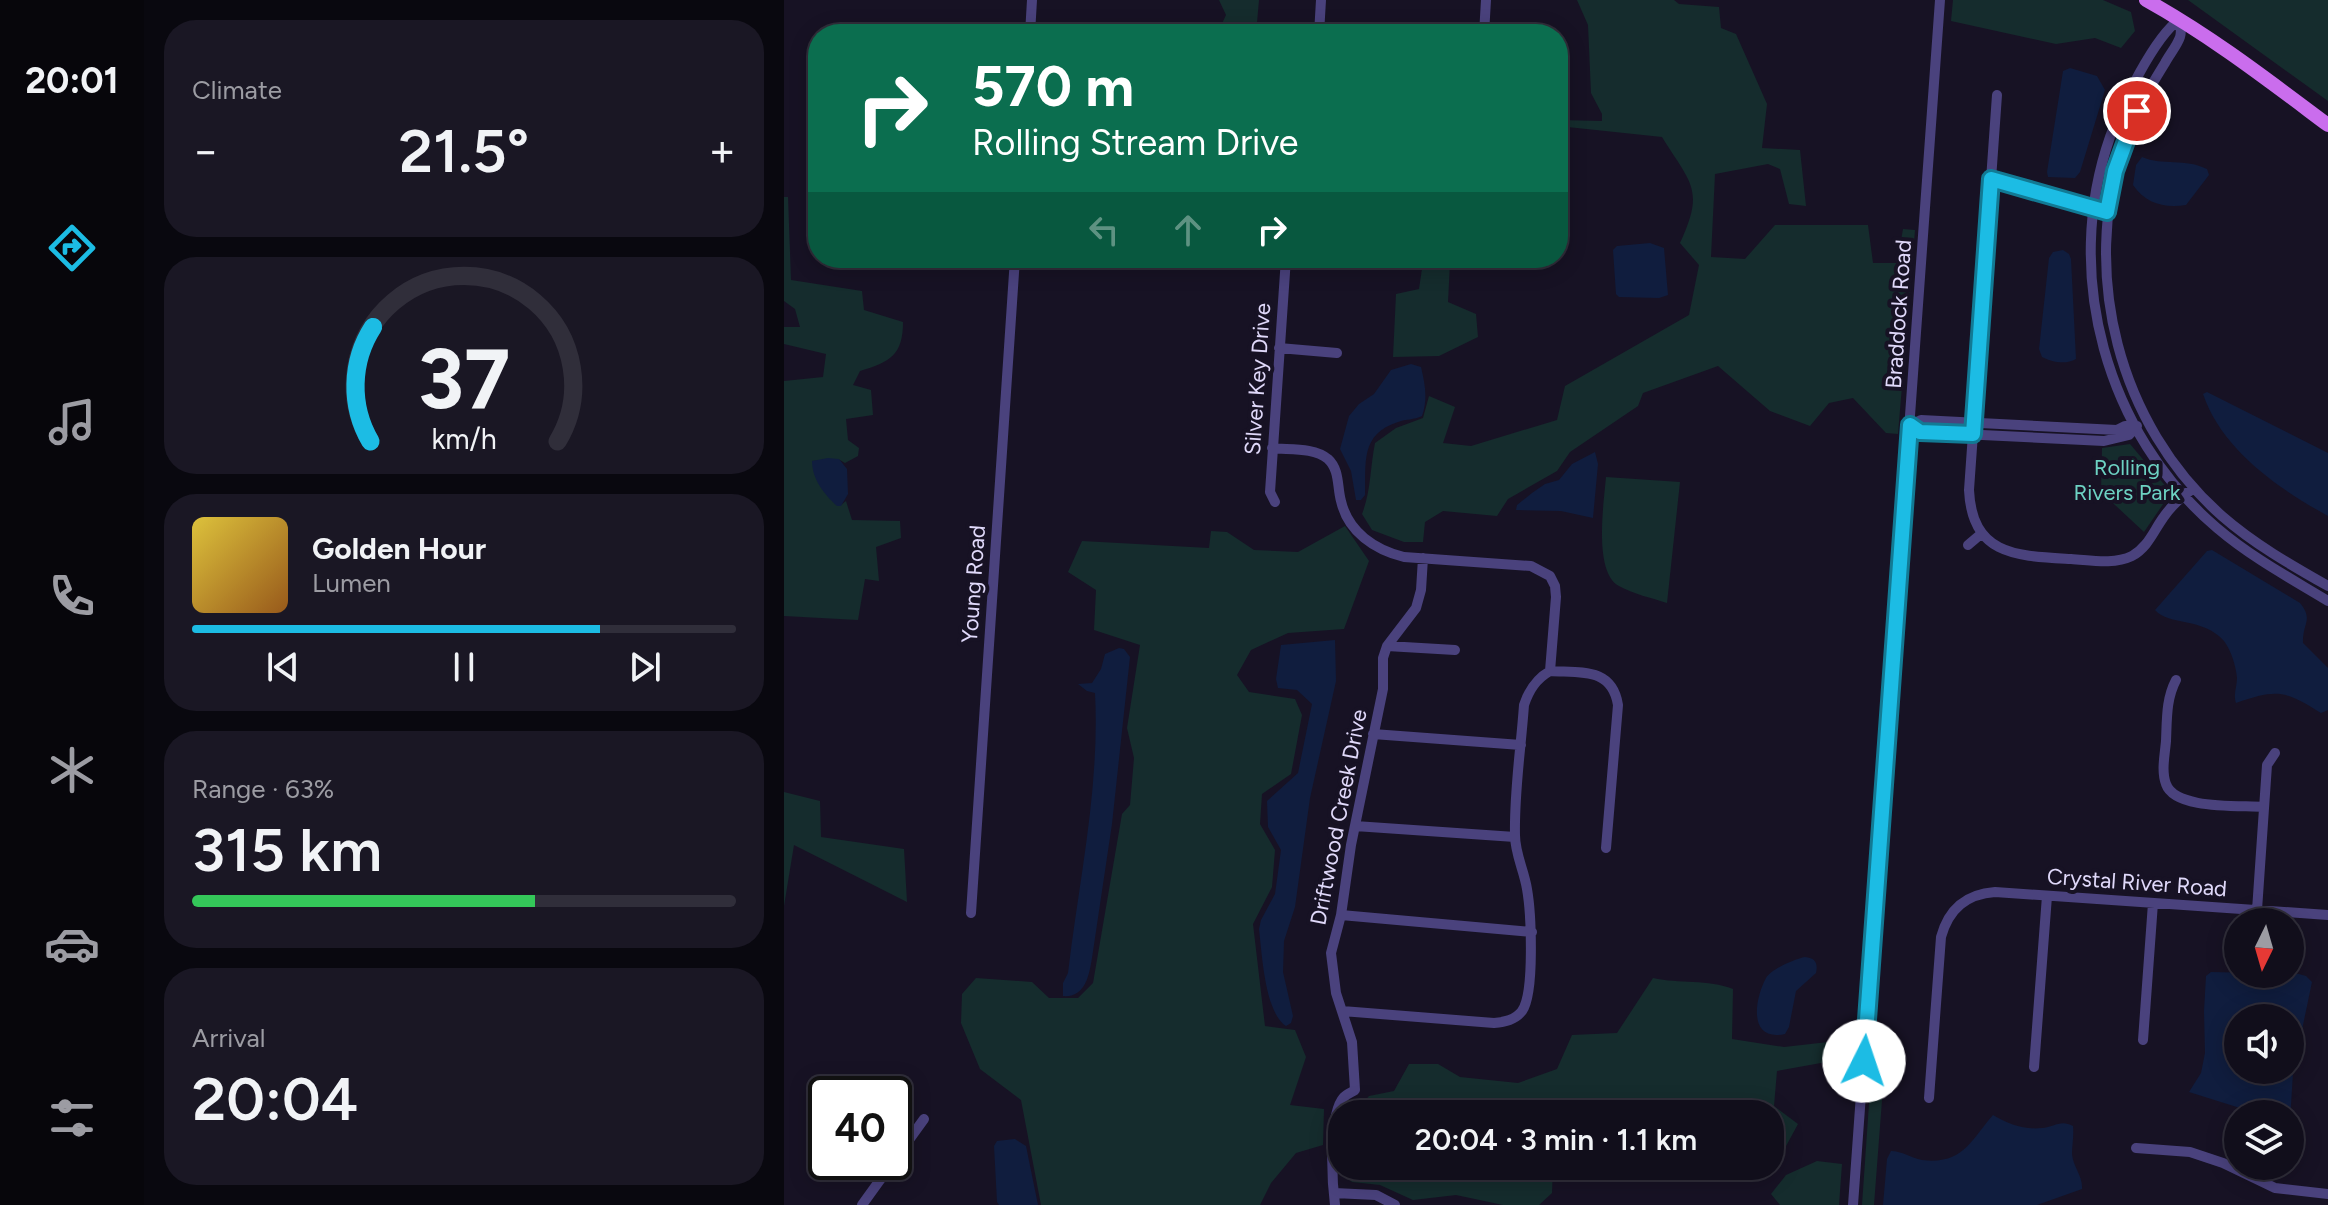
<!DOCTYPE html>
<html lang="en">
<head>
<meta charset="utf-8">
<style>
	body { margin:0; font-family:Figtree,sans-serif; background:#1a1724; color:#f1f3f6; height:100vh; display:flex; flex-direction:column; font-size:30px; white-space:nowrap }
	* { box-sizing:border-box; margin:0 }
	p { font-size:26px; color:#9c9ca3 }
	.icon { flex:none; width:44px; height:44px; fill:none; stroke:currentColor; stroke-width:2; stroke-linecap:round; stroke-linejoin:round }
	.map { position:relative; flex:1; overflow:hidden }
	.details { display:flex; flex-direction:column; gap:20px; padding:20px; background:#09080f; width:640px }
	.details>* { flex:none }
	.banner { position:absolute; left:24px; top:24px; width:760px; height:244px; border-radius:32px; box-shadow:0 4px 20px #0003,0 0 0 2px #302e3a; background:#0b6e4f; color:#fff; overflow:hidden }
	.needle { width:52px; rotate:185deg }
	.buttons { position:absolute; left:1440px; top:908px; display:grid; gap:16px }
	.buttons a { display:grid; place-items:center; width:80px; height:80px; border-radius:50%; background:#110e1b; box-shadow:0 4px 20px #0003,0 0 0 2px #302e3a; font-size:40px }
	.speed { position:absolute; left:24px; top:1076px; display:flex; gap:16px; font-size:40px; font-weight:700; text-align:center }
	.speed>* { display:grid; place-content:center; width:104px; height:104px; border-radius:50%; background:#110e1b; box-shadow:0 4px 20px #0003,0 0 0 2px #302e3a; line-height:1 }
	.speed .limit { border:4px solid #111; border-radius:12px; background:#fff; color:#111 }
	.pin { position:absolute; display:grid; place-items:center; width:68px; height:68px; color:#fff; margin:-34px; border:4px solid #fff; border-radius:50%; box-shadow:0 2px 8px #0007 }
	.me { position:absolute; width:88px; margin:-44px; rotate:4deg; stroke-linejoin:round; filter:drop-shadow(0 0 6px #0008) }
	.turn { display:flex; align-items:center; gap:28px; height:168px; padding:0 32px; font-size:36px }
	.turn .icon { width:104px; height:104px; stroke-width:2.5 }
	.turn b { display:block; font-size:56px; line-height:68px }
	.lanes { display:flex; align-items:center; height:76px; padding:0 32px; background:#0003; justify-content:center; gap:40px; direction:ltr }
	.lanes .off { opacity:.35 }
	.big { font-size:60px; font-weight:600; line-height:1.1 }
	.details .widget { flex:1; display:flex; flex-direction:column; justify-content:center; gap:12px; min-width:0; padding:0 28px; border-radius:32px; background:#1a1724 }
	.details .dial { align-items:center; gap:0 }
	.dial svg { height:208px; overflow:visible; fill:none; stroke:#302e3a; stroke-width:7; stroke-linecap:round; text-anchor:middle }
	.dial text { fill:#f1f3f6; stroke:none }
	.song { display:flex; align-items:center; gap:24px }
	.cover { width:96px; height:96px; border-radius:12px; background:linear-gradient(135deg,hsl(50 70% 55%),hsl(30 70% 35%)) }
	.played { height:8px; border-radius:4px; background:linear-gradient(90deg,#1cbce4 75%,#302e3a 75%) }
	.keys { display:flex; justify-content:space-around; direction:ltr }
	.heat { display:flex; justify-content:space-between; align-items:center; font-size:44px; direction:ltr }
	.charge { height:12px; border-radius:6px; background:linear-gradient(90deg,#34c759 63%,#302e3a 0) }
	.trip { position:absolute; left:544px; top:1100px; width:456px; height:80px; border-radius:32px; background:#110e1b; box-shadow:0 4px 20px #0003,0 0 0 2px #302e3a; font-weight:600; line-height:80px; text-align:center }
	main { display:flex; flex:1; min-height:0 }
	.dock { display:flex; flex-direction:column; width:144px; justify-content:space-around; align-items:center; background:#07060b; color:#9c9ca3 }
	.dock .icon { width:56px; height:56px }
	.dock .on { color:#1cbce4 }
	.dock b { font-size:36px; color:#f1f3f6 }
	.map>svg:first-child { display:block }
	.green { fill:#152c2d }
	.water { fill:#101d3e; fill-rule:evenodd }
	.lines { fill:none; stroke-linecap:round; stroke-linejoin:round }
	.minor { stroke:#4a427d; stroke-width:10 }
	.major { stroke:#ca6ded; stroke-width:14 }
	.route-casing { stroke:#127a94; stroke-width:20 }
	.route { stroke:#1cbce4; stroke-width:14 }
	.labels { text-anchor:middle; stroke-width:8; stroke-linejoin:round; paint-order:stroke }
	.street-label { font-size:22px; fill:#e0d9fa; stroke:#171224 }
	.park-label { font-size:22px; fill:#6dd2c3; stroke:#171224 }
</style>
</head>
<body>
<main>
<nav class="dock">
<b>20:01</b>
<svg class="icon on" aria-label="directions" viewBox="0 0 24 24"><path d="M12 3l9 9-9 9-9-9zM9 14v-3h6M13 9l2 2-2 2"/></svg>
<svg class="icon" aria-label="music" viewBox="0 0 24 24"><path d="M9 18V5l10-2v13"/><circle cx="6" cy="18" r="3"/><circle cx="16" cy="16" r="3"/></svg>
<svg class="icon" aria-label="phone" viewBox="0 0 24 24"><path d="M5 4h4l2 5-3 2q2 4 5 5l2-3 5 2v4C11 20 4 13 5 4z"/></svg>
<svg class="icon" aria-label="climate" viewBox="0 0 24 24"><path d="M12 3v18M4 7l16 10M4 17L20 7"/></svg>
<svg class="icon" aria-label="car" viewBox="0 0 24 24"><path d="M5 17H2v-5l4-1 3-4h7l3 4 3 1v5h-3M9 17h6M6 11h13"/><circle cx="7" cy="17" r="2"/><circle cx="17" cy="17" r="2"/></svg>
<svg class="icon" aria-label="filters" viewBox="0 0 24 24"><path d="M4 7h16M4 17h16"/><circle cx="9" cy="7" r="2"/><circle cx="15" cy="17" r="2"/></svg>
</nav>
<section class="details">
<div class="widget"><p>Climate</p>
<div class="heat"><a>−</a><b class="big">21.5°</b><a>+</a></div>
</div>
<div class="widget dial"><svg viewBox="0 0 100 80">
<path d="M14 69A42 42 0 1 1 86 69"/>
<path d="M14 69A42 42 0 0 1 15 25" stroke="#1cbce4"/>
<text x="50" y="56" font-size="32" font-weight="700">37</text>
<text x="50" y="72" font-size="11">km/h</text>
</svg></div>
<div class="widget">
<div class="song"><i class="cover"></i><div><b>Golden Hour</b><p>Lumen</p></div></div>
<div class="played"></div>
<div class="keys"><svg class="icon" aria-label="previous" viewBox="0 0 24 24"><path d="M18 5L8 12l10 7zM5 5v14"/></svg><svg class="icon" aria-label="pause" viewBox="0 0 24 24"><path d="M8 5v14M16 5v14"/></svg><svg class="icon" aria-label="next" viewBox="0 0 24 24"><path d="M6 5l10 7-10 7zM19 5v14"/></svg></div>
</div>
<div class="widget"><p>Range · 63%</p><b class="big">315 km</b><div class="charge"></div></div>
<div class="widget"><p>Arrival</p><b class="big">20:04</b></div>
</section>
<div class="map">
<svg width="1544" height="1205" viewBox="0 0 1544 1205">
	<rect width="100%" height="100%" fill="#171224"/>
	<path class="green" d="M435,0H475L472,34H433L442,15Z
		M793,0H890L895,4L935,7L937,28L952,34L983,104L978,148L1016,150L1022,206L1005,204L996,169L984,164L931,174L927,257L961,259L991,225H1084L1089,263H1113L1119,229L1131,230L1114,434L1102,433L1069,398L1045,403L1026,426L986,411L934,366L859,393L854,406L786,452L773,471L724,499L713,516L659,511L641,522L639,542H620L588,530L578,514C587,491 586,468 591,443L612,428L639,418L645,396L671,407L659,443L687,446L773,420L781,386L905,315L915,265L896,243C921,189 907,184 878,137L774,126V120L818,121V114L807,93L804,25Z
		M1169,0H1319L1347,12L1351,31L1337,48L1311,38L1272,44L1167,21Z
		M1403,0H1544V101L1404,0Z
		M0,197H4L7,280L78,291L80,310L119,322C119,355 106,362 76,371L69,385L87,390L89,415L62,419L64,440L75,448L74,456L61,463L54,459L28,461L57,505L62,501L68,520L116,521L117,538L92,547L95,581L81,579L74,620L0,616V381L39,377L42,354L0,344V327H16L11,309L0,301Z
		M639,262L666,263L664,302L692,314L694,337L655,356L609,357L612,294L635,289Z
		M1346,444L1384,489V497L1360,532L1317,492L1318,448Z
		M822,477L896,482L883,603C868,598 849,594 835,586C809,572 820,502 822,477Z
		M561,526L585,561L560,629L504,633L467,650L453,675L465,692L511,699L518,715L507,774L478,794L476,824L491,850L488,887L469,924L481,1026L511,1030L522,1057L506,1105L540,1109L539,1145L512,1153L487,1183L476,1205H257L237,1100L196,1069L177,1023L178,994L192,978L248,982L265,998H294L309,983L338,814L346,805L350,758L343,728L356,645L310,630L312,590L284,572L298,541L425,548L427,531L443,532L470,550L514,552Z
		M0,792L36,801L37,837L120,849L123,902L10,845L0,906Z
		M869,978C895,984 924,979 949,989L948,1039L1000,1047L1071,1039L1070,1057L993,1071L990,1106L1014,1124L1001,1148H986V1114H569L585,1096L610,1091L625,1064H654L676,1077L734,1083L773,1069L788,1035L833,1033Z
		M1100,1074L1090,1205H1078L1087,1075Z
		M1033,1161L1058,1164L1055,1205H996L987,1194L1002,1175Z
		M561,1166H769L768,1193L755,1205H719L672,1195L629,1200L596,1185L568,1182L561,1175Z"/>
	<path class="water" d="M1286,68L1313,76L1321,90L1296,172L1291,178L1264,177L1263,172L1279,71Z
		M1358,157C1379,166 1401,158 1423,169L1425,175L1402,205C1380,208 1362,204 1349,185L1352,165Z
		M866,243L880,248L884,295L875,298L835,297L832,294L829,250L833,246Z
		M1279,250L1285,254L1287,259L1292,359C1282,365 1267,362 1258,357L1255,349L1265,258L1269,252Z
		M627,364L637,367C641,384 644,399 638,416C630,420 622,419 614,422C576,434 582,463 581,495L577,500H572L567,471L556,449L565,416L575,404L590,394L607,370Z
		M1423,392L1544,453V516C1495,489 1438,450 1419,394Z
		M811,452L814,464L809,518L777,511L732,510L733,505L748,493L761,484L775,480L788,464Z
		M44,458L55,459L63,469L64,494L57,506H53C40,494 28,479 28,461Z
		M1428,550L1516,603C1530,620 1518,624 1519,643L1544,668V710L1537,713C1501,690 1493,689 1452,703C1449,694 1453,687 1453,678C1452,666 1447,650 1440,641C1419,617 1385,626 1371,610L1423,551Z
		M551,640L552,681L526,798L511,907L500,941L499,972L509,1016L507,1023L502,1026C481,1013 478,954 475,929L477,920L491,894L497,850L484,827L483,801L514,773L528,704L513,690L494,688L492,679L497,645Z
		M335,648L340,649L346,657L328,824L308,958C305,976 301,998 279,996V983L284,973C295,880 316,787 311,693L303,691L294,684L308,683L317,669L321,654Z
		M1021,957C1032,958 1034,964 1032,973L1012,991L1005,1027L1001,1034C963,1042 971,998 982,978C987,969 1011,959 1021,957Z
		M1427,972L1515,974L1522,976L1528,982L1509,1073L1506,1121V1114H1475L1405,1092L1417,1073L1421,1053L1420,1011L1422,976ZM1454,1018H1506V1070H1454Z
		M1209,1115C1224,1124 1240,1130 1258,1128C1270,1127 1277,1119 1289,1126C1290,1136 1288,1145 1288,1154C1289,1167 1299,1176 1298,1189L1253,1205H1099L1103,1159L1107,1151C1118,1151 1127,1158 1138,1160C1179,1165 1187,1140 1209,1115Z
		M231,1139L242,1146L254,1205H215L213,1202L210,1146L213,1141Z"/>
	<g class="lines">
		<path class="minor" d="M1396,19C1370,37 1337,106 1326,137C1278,274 1322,434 1433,528C1467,557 1506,578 1544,601
			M1396,19C1396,25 1398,32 1396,37C1393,46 1385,55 1381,63C1365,89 1349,115 1339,144C1297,275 1334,424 1438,516C1470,544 1507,565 1544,586
			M246,34L248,0
			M535,34L537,0
			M700,34L702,0
			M1213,95L1185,490C1188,556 1233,556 1287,559C1306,560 1329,565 1348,556C1364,547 1369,532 1379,518C1387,506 1398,496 1410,488
			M1207,179L1313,209
			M495,348L553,353
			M1126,425L1136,432L1320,441L1345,435L1353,426
			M1126,425L1137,420L1333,430L1341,426L1351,427
			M488,448C505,450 530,447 544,459C556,470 553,487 557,501C564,532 591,550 620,557L747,566L766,576
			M491,502L486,492L502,258
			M1184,545L1197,534
			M603,646L671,650
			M766,671C796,673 828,667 834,705L822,848
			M1392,680C1382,699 1383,719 1382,741C1381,754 1377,771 1382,784C1391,810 1456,805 1480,807
			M589,734L737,745
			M571,826L731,837
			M1473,910L1483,765L1491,753
			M187,913L231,258
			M557,915L748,932
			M558,1011L710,1023C721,1022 731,1020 738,1011C751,993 747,912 743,889C740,870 731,854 731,835C730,792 737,748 740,705C745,690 752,679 766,671L772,597L771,586L766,576
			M1359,1040L1369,903
			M1250,1067L1263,896
			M1145,1098L1157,937C1165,908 1183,894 1211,892L1544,915
			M1352,1148L1406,1152L1439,1163L1491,1188L1544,1194
			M550,1193L592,1195L611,1205
			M78,1205L140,1119
			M551,1205C548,1182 544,1114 560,1097C563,1094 568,1092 571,1090L568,1042L552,993L547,953L557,915L567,845L599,689V658L603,646L632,608L637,590L639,558
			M1069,1205L1156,0"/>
		<path class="major" d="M1362,0C1427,36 1485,81 1544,125"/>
	</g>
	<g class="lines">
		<g class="route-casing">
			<path id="route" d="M1080,1061L1126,425L1136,432L1189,434L1207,179L1323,212L1331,171L1353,111"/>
		</g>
		<use href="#route" class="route"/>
	</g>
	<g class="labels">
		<g class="street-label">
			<text transform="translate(1114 314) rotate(-86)" y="8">Braddock Road</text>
			<text transform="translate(473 379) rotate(-86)" y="8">Silver Key Drive</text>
			<text transform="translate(189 584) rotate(-86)" y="8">Young Road</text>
			<text transform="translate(554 817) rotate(-79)" y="8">Driftwood Creek Drive</text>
			<text transform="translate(1353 882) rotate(4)" y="8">Crystal River Road</text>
		</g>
		<g class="park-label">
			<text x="1343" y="475">Rolling<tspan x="1343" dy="25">Rivers Park</tspan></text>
		</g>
	</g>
</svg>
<div class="buttons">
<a><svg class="needle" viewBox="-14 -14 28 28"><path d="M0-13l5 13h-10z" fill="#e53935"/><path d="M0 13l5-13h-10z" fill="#9c9ca3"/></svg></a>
<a><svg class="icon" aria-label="sound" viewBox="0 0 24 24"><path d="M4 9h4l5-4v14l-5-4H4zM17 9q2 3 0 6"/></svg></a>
<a><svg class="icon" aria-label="layers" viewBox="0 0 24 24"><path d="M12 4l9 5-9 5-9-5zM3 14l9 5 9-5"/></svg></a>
</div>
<div class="speed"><div class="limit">40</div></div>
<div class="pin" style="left:1353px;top:111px;background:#d93025"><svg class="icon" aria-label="arrive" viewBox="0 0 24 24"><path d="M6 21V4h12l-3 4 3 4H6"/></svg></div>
<svg class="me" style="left:1080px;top:1061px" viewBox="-20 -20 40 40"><circle r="19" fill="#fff"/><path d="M0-13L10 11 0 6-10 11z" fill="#1cbce4"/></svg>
<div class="trip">20:04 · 3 min · 1.1 km</div>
<div class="banner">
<div class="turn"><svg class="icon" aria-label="right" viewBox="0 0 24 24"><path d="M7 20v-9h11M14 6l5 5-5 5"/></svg><div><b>570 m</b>Rolling Stream Drive</div></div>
<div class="lanes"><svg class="icon off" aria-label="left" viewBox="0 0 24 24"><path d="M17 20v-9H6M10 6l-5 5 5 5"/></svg><svg class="icon off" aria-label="ahead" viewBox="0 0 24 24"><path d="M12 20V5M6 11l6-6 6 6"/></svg><svg class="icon" aria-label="right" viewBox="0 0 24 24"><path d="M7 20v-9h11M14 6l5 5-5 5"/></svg></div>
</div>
</div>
</main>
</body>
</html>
